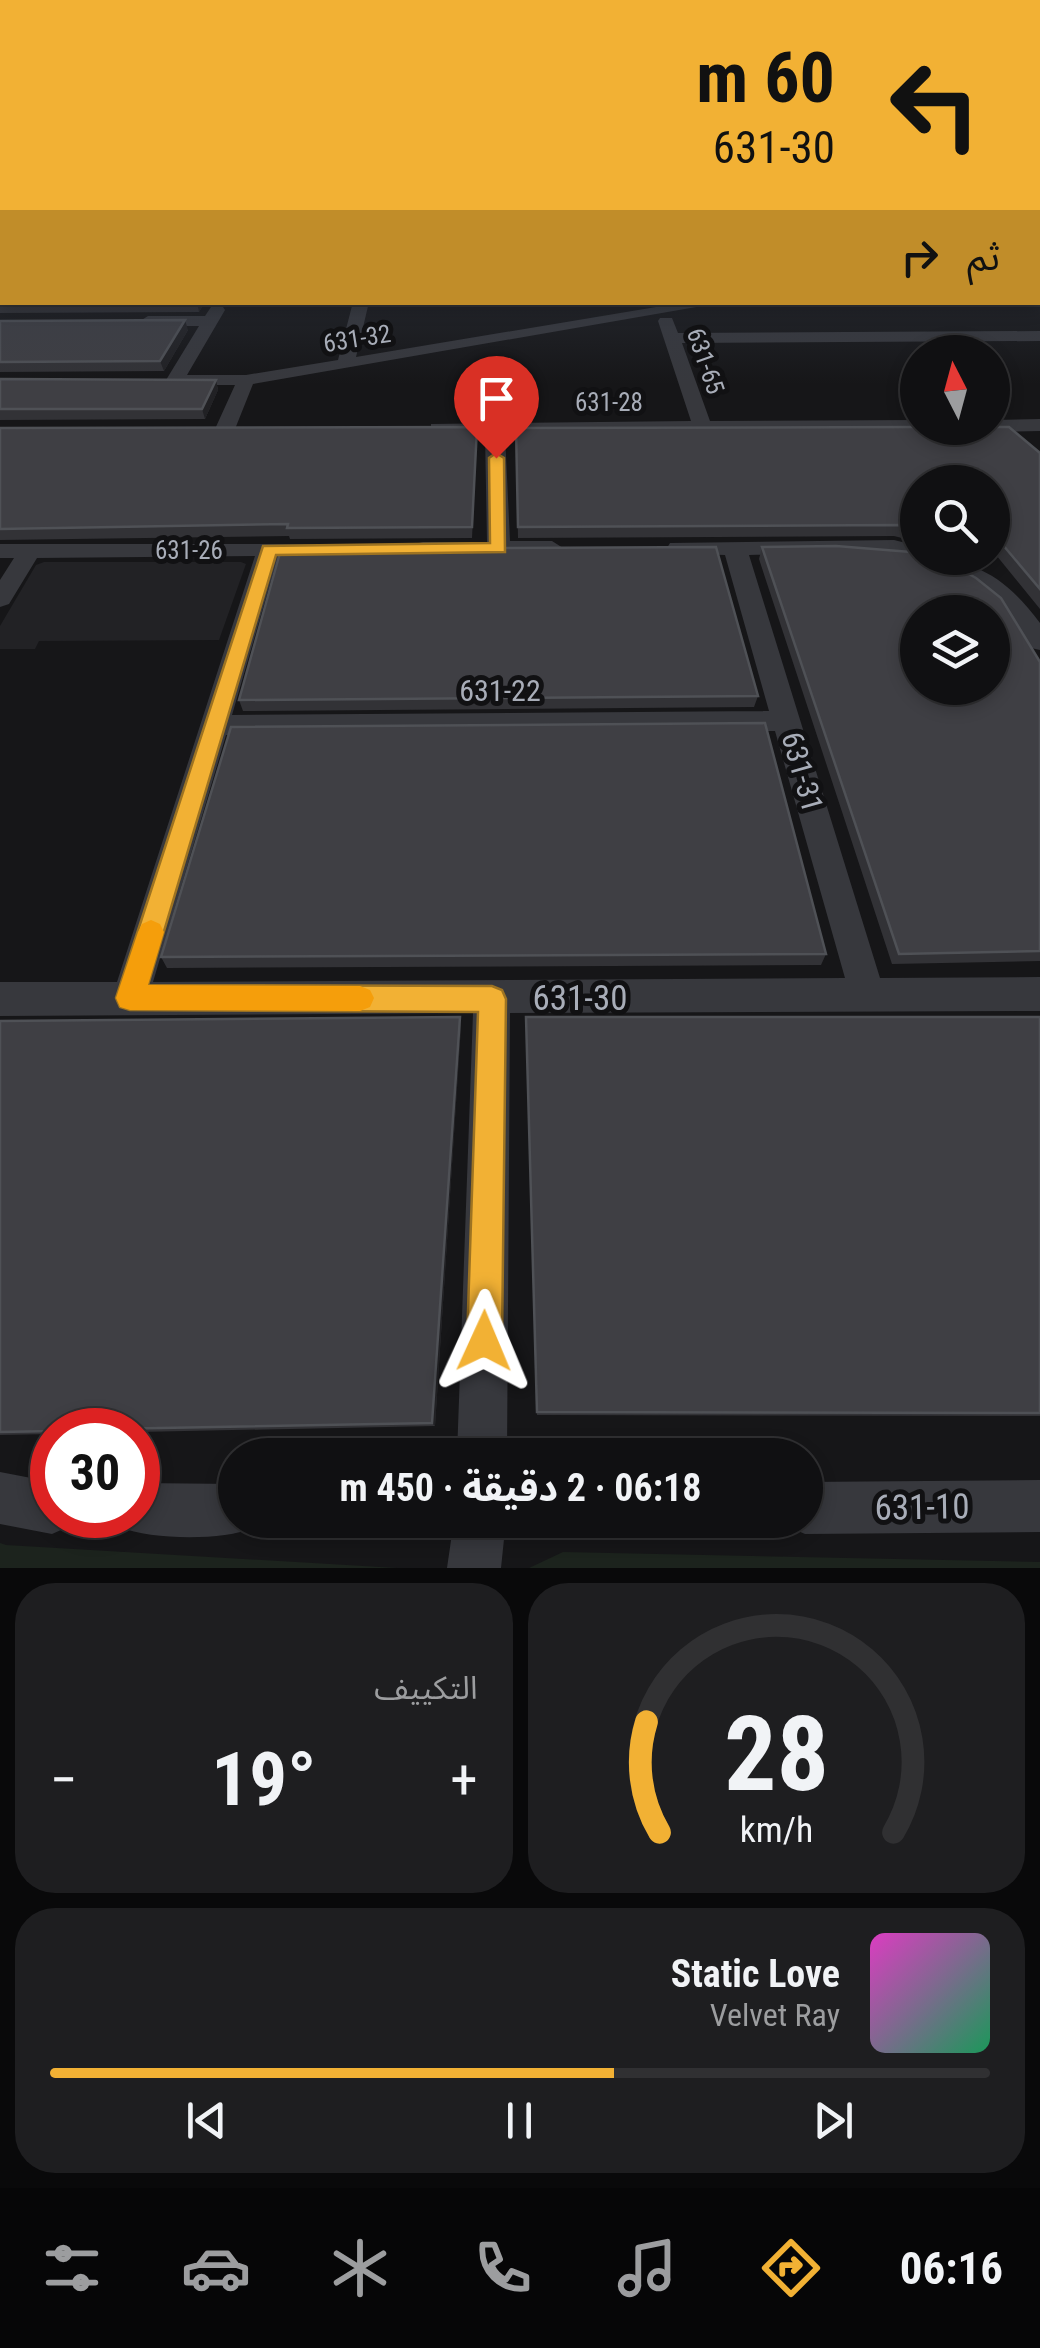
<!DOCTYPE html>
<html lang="ar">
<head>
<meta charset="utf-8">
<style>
	body { margin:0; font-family:"Roboto Condensed","Noto Sans Arabic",sans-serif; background:#1e1e20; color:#f1f3f6; direction:rtl; height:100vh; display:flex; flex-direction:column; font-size:38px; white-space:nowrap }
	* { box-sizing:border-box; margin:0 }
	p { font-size:32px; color:#9c9d9f }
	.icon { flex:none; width:55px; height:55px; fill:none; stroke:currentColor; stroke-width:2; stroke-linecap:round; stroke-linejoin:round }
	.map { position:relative; height:1568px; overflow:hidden; direction:ltr }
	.drawer { display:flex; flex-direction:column; gap:15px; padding:15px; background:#09090a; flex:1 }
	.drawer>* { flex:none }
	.guide { position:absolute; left:0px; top:0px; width:1040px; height:305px; box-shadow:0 5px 15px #0003,0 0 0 2px #303032; direction:rtl; background:#f2b134; color:#111; overflow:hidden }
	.needle { width:65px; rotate:354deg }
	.tools { position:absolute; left:900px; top:335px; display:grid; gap:20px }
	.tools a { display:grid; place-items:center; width:110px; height:110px; border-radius:50%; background:#101012; box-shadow:0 5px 15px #0003,0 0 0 2px #303032; font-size:50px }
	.speed { position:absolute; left:30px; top:1408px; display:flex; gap:20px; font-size:50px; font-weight:700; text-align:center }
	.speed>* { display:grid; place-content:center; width:130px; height:130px; border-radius:50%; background:#101012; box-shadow:0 5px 15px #0003,0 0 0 2px #303032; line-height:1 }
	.speed .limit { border:15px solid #d22; background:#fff; color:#111 }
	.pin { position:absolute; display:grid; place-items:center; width:85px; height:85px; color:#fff; margin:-102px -42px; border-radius:50% 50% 50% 0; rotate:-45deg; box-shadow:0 0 10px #0007 }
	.pin .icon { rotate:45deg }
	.me { position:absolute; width:110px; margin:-55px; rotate:1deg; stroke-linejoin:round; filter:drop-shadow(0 0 8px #0008) }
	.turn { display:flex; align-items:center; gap:35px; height:210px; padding:0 40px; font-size:45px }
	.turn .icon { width:130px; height:130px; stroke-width:2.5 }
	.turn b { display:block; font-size:70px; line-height:85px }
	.then { display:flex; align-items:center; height:95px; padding:0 40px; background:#0003; gap:20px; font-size:38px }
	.big { font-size:75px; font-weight:700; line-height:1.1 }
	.drawer .tile { flex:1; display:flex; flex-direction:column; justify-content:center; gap:15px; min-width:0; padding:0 35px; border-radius:40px; background:#1e1e20 }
	.drawer .dial { align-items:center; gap:0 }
	.dial svg { height:260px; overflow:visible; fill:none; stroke:#303032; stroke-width:7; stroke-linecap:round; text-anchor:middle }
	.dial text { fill:#f1f3f6; stroke:none }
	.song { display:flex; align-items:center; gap:30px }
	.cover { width:120px; height:120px; border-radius:15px; background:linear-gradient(135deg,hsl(310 70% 55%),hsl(150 70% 35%)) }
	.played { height:10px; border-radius:5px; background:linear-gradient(90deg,#f2b134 60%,#303032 60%) }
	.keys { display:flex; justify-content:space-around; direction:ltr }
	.heat { display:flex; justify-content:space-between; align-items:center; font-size:55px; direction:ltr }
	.drawer .tiles { flex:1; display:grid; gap:15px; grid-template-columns:1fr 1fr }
	.tile:last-child { grid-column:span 2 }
	.trip { position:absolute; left:218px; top:1438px; width:605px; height:100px; border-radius:50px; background:#101012; box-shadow:0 5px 15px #0003,0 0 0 2px #303032; font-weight:700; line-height:100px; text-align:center; direction:rtl }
	.tabs { display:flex; height:160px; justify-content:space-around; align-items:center; background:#060607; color:#9c9d9f }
	.tabs .icon { width:70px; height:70px }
	.tabs .current { color:#f2b134 }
	.tabs b { font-size:45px; color:#f1f3f6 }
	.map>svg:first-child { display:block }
	.built { fill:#222225 }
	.green { fill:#1c231d }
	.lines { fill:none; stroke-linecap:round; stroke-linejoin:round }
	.minor { fill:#37383d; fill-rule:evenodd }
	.tertiary { fill:#37383d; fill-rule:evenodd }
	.wall { fill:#323236 }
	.shaded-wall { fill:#212124 }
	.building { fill:#3f3f44; stroke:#4f5156; stroke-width:2.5; fill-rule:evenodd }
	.route { fill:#f2b134; stroke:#9d7322; stroke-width:2.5 }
	.slow { fill:#f59e0b }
	.labels { text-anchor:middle; stroke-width:10; stroke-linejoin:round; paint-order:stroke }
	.far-street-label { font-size:25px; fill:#a8adb8; stroke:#111113 }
	.street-label { font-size:30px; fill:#a8adb8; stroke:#111113 }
	.near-street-label { font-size:35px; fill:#a8adb8; stroke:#111113 }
</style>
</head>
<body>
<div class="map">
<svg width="1040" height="1568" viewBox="0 0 1040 1568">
	<rect width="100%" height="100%" fill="#161618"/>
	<path class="built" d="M44,562H241L246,564L219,640L39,641L35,649H0V626L36,565Z"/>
	<path class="green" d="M0,1543L6,1545L397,1568H0Z
		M563,1552L1040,1562V1568H529Z"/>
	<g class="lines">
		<path class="minor" d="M0,165H2V170H0Z
			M1038,187H1040V195H1038Z
			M0,192L2,193V201L0,200Z
			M1038,267H1040V275H1038Z
			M353,302H369L356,357L686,302H725L253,384L235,429L225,435L215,429L235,385H175L166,380L199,326H148L140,321L148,316H205L211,307H223L225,310L187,375H246L338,360Z
			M660,318H672L678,333L1040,331V341L682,343L710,421L918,420V428H927L918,432L505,434L510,541H552L563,548L560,553L415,554L412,549L415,544L423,542H487L485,434H438L431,432V424L691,421L658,321Z
			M1040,419V431L992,432L983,428H992V420Z
			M894,540L918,546V558C974,558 1006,577 1040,623V650L1031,648C959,537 866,554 749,555L880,978L1040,977V1011L510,1013L507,1455H457L473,1013L0,1016V982H117L255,556L37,558L9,604L0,607V580L14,558H0V544H330L333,549L330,554L278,556L232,715L769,711L725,555L670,553L667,548L670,543ZM775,731L845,978L153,982L226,735Z
			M0,1472L52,1482V1515H75L70,1526L52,1534L0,1524Z
			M1040,1480V1532L805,1534L787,1526L784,1520H805V1482Z
			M138,1483L235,1484V1520H257L253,1528C222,1541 151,1540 120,1527L115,1515H138Z
			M454,1520H506L501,1568H447Z"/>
		<path class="tertiary" d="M1038,238H1040V248H1038Z
			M0,241H2V251H0Z"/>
	</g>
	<path class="wall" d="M0,270L2,302H205L199,312L0,313Z
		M0,321L188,330L164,371L0,372Z
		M0,379L216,380L218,390L205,419L0,420Z
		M0,428L477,438L472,538L290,539L289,536L0,540Z
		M516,428L1040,453V609L992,550V482H918V542L894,536L518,538Z
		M762,547L1040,662V961L892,964L759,559Z
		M758,696L754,707L243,711L239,700Z
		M826,954L821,965L167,968L161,957Z
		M526,1017H1040V1416L537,1415Z
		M0,1021L461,1026L435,1426L138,1432V1430H52V1434L0,1435Z"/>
	<path class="shaded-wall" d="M197,302H205L199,312Z
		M185,320L188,330L164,371L160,361Z
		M216,380L218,390L205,419L202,409Z
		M460,1017L461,1026L435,1426L432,1423Z"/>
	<path class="building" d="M0,270H2V302H187L0,303Z
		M185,320L160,361L0,362V321Z
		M0,379L216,380L202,409H0Z
		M477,427L472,527L287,528L288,524L0,529V428Z
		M918,427H1009L1040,453V589L992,532V482H918V529L898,525L518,527L516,428Z
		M836,546L911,552L918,554V558H931L945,561L976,578L1001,598L1040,662V951L899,954L762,547ZM918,612H992V688H918Z
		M716,547L758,696L239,700L281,549Z
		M765,723L826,954L161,957L231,727Z
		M460,1017L432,1423L52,1430V1431L0,1432V1021Z
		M526,1017H1040V1413L537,1412Z"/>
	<linearGradient id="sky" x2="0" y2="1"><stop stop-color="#0c0c0d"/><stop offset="0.43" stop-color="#363c48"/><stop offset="1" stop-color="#363c48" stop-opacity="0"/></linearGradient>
	<rect width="1040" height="384" fill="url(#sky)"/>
	<path class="route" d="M496,453L504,458L505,552L276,555L148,985L492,986L502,990L506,999L502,1341L497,1354L484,1359L472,1354L467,1341L478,1012L130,1010L120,1007L116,998L263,546L490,543L489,458Z"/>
	<path class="slow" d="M151,920L160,924L164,932L148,985L360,986L370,990L374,998L370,1007L360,1011L130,1010L120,1007L116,998L138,932L142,924Z"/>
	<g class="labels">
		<g class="far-street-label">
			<text transform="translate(357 338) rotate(-9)" y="9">631-32</text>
			<text transform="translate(706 361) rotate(71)" y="9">631-65</text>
			<text x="609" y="411">631-28</text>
			<text x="189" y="559">631-26</text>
		</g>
		<g class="street-label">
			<text x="500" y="701">631-22</text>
			<text transform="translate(802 772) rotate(74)" y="10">631-31</text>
		</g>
		<g class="near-street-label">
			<text x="580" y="1010">631-30</text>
			<text transform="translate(922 1507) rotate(-1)" y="12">631-10</text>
		</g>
	</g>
</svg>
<div class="tools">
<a><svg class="needle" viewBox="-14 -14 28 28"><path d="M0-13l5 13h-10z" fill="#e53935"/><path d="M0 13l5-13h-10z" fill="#9c9d9f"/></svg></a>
<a><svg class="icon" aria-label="search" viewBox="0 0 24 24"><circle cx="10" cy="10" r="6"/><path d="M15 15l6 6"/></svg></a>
<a><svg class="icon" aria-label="layers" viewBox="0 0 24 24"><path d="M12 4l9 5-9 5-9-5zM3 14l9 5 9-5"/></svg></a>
</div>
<div class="speed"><div class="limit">30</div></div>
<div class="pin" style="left:496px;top:458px;background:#d93025"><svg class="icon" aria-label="arrive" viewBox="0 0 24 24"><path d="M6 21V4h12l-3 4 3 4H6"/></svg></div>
<svg class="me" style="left:484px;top:1341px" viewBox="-20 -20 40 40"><path d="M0-17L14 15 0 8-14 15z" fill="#f2b134" stroke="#fff" stroke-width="4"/></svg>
<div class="trip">06:18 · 2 دقيقة · 450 m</div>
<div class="guide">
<div class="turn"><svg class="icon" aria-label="left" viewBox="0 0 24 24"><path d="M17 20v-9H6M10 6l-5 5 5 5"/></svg><div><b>60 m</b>631-30</div></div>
<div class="then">ثم<svg class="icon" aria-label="right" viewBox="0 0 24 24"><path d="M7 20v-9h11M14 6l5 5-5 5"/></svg></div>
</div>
</div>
<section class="drawer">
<div class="tiles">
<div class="tile dial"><svg viewBox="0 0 100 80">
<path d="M14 69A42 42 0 1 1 86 69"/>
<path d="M14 69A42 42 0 0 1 10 35" stroke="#f2b134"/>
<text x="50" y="56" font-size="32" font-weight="700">28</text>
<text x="50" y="72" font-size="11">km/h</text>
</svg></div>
<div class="tile"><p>التكييف</p>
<div class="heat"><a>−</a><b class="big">19°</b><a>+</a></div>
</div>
<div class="tile">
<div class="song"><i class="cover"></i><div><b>Static Love</b><p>Velvet Ray</p></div></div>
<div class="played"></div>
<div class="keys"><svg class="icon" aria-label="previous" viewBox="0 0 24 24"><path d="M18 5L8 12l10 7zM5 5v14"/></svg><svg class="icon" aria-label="pause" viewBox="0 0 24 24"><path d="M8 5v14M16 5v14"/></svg><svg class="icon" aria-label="next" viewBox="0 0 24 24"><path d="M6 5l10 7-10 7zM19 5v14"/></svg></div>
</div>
</div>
</section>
<nav class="tabs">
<b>06:16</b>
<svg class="icon current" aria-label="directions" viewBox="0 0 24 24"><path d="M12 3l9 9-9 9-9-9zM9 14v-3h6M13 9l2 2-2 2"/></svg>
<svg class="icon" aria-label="music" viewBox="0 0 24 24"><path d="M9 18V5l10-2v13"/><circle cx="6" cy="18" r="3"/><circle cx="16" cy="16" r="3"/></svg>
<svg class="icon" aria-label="phone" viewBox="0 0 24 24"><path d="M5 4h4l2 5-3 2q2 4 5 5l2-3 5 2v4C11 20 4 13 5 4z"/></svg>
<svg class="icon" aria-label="climate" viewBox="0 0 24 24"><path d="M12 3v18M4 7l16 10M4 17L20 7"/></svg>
<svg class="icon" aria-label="car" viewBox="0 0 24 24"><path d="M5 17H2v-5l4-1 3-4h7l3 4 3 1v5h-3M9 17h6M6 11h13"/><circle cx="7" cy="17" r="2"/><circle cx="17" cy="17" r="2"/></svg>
<svg class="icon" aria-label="filters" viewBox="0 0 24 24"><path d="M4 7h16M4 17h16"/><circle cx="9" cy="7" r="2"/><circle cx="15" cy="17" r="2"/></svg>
</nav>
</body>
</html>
